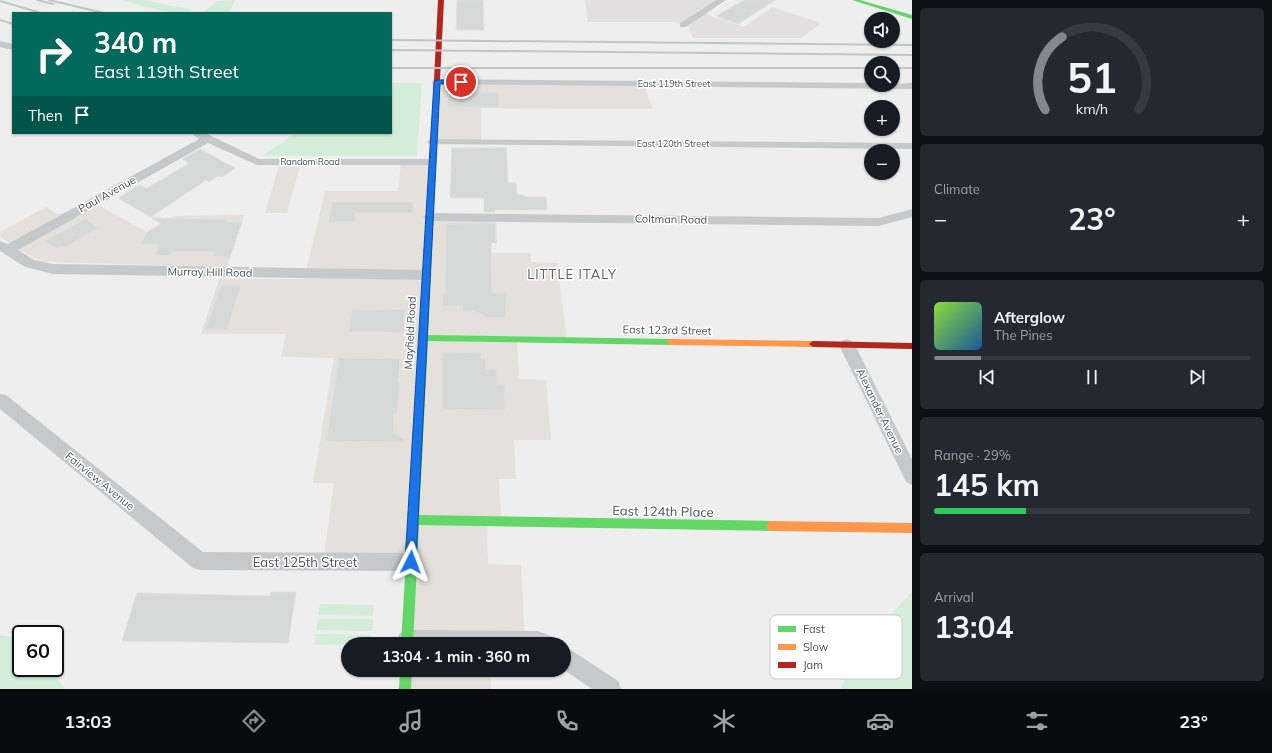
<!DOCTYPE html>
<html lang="en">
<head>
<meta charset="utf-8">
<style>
	body { margin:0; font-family:Mulish,sans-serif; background:#242831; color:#f1f3f6; height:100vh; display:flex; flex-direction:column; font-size:15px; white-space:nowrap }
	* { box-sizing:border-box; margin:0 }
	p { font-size:13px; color:#9ea1a6 }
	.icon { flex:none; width:22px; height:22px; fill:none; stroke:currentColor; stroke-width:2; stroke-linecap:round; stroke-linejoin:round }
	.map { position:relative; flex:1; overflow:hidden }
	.side { display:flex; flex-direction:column; gap:8px; padding:8px; background:#0d0f14; width:360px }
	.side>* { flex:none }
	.hud { position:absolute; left:12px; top:12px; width:380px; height:122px; border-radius:0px; box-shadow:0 1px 3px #0004; background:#00695c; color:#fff; overflow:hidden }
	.tools { position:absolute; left:864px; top:12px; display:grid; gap:8px }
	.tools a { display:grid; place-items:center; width:36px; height:36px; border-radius:50%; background:#171b24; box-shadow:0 1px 3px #0004; font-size:20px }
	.speed { position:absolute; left:12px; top:625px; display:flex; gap:8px; font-size:20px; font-weight:700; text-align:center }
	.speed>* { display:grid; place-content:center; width:52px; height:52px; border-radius:50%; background:#171b24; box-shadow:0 1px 3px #0004; line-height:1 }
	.speed .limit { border:2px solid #111; border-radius:6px; background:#fff; color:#111 }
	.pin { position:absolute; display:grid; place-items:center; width:34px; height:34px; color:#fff; margin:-17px; border:2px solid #fff; border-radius:50%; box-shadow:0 1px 4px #0007 }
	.me { position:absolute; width:44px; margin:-22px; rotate:3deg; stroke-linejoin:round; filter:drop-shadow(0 0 3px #0008) }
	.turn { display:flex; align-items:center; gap:14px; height:84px; padding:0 16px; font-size:18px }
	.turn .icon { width:52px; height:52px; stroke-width:2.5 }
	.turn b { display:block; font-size:28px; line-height:34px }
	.then { display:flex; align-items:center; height:38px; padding:0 16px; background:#0003; gap:8px; font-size:15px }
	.big { font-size:30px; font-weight:700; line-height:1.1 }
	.side .widget { flex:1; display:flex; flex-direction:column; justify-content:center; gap:6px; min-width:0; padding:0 14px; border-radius:6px; background:#242831 }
	.side .dial { align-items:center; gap:0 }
	.dial svg { height:104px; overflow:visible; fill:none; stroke:#363941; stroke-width:7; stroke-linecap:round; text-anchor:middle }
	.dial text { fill:#f1f3f6; stroke:none }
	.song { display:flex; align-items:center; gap:12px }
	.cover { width:48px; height:48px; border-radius:6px; background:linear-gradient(135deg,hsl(90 70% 55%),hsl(210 70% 35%)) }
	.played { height:4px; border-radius:2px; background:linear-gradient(90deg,#81898e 15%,#363941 15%) }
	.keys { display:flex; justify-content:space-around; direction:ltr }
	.heat { display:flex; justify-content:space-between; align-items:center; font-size:22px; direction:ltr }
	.charge { height:6px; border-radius:3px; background:linear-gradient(90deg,#34c759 29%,#363941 0) }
	.trip { position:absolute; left:341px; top:637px; width:230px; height:40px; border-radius:20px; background:#171b24; box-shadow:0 1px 3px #0004; font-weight:700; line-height:40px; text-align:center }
	.dock { display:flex; height:64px; justify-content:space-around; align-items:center; background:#090b0e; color:#9ea1a6 }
	.dock .icon { width:28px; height:28px }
	.dock .on { color:#81898e }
	.dock b { font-size:18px; color:#f1f3f6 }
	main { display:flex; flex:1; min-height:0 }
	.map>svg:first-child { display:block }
	.commercial { fill:#e4e0dc }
	.education { fill:#e1dfe0 }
	.green { fill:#d3edda }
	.building { fill:#d6d7d7; stroke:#e0e0e1 }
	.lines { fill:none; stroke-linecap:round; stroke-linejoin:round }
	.street { fill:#c6c9ca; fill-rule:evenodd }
	.fast { fill:#63d668; fill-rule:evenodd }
	.slow { fill:#ff974d; fill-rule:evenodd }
	.jam { fill:#b3261e; fill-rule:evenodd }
	.rail { stroke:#c1c4c5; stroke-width:2 }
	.route { fill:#1a73e8; stroke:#114b97 }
	.labels { text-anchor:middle; stroke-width:3; stroke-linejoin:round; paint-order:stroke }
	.far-street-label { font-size:9px; fill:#46535a; stroke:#fff }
	.street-label { font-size:11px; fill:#46535a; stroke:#fff }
	.quarter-label { font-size:13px; letter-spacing:1px; fill:#5a5e62; stroke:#fff }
	.near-street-label { font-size:13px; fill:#46535a; stroke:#fff }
	.key { fill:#fff; stroke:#c8cbce; stroke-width:1 }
	.key-label { font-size:11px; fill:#46535a }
</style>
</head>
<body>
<main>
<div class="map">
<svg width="912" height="689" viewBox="0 0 912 689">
	<rect width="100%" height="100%" fill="#efeeee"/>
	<path class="commercial" d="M437,82L644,84L653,109L481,108V142H433Z
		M280,162H301L287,213H265Z
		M401,162H432L429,217H496L497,243H483L484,253H530L531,262L557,263L567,341L517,340L519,379L546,380L551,440H514L516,479H499L501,522H487L488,564L521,565L525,641L490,644H407L411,562H323L334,483H313L334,358L281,357L286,334H201L223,267L44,262L22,252L0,236V232L46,207L57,214L98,205L147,232L174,216L244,215L223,279H304L325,191H398Z
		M406,670H490L491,689H405Z"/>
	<path class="education" d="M585,0H716L697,11L744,27L772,7L821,23L801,38H693L688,26L676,22H588Z"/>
	<path class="green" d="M122,0H143L193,10C181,19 137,4 122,0Z
		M235,0L230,12L237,13H202L217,1Z
		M391,83H422L417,156H262L296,133H391Z
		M912,592V689H841L851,657Z
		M320,604L374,605L373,616L318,615Z
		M318,619H373L372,631L316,630Z
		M315,634L371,635L370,644L314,645Z
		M0,635L21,639V668H49L65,689H0Z"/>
	<path class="building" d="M457,0H483L484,30H456Z
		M744,0H775L738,24L716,16Z
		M448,92L498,93L499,107H447Z
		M452,148H506L508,183H516L517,195H524V197H546L547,210H495V212H484V198H450Z
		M200,149L235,168L222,177L218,176L209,182L206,180L151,217L118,198L139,185L147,188L189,164L182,159Z
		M332,202H413V213H356L354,222H328Z
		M152,218L227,219L226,222H242L230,257L214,256L215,252H172L170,256H155L159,245L141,244L147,232L161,224Z
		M85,219L98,228L64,248L61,246L56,249L45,241Z
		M495,223L496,243L491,242L492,293H507L505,318H487L480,313H475V311H463V306H442L443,293H445L446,224Z
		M221,285H241L227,330H205Z
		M352,309L367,310L405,309L404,333L366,331L349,332Z
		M442,352L481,353V359H486V369H496L497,384H504L505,410L442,409Z
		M339,358L400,359L398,383H400L397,414H394L393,433L404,439V442L326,441Z
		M271,592H296L288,643L122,641L137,593L270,596Z"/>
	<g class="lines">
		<path class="street" d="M716,0H726L686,27H680V23Z
			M0,41L13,44V50L0,47Z
			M437,79L871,83V85L912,83V89L433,84L432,82L433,80Z
			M191,133H205L259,159H432L438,162L432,165H257L208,143L18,250L34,260L53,264L425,270L430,272L432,275L430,278L425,280L53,274L25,267L0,251V241L8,244L199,139Z
			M433,139L912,143V149L429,144L427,142L429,140Z
			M912,209V217L879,226L429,221L423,217L429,213L879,218Z
			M847,339L852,341L855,345L912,459V485L906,482L839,345L842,341Z
			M0,394L6,395L203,552L411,553L418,555L421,562L418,569L411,571L200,570L193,568L0,409Z
			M407,630L538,631L553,637L556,644H398L397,640L400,633Z
			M564,647L571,650L618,681L621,689H592L564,670Z"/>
		<path class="fast" d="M852,0H860L912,15V19Z
			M435,118L438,120L428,335L670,339L674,342L670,345L428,341L419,515L772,521L776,522L778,526L776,530L772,531L419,525L413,644H401L419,340L418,338L419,336L432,120Z
			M400,670H412L411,689H399Z"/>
		<path class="slow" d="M670,339L813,341L817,344L813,347L670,345L666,342Z
			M772,521L912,523V533L772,531L768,530L766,526L768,522Z"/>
		<path class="jam" d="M438,0H444L438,120L435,122L432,120Z
			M813,341L912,343V349L813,347L809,344Z"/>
		<path class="rail" d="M37,0L53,4
			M49,0L104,13
			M0,1L41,13
			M0,20L13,24
			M391,40L912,45
			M391,50L912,55
			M391,68H871
			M893,68H912"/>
	</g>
	<path class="route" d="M461,80L464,82L463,83L440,84L416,562L415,566L411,567L406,566L405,562L434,82L437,80Z"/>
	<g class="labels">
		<g class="far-street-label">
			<text x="674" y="87">East 119th Street</text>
			<text x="673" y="147">East 120th Street</text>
			<text x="310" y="165">Random Road</text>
		</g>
		<g class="street-label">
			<text transform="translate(107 194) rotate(-29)" y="4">Paul Avenue</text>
			<text transform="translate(671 219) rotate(1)" y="4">Coltman Road</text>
			<text transform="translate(210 272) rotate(1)" y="4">Murray Hill Road</text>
			<text transform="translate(667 330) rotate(1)" y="4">East 123rd Street</text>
			<text transform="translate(410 333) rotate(-87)" y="4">Mayfield Road</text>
			<text transform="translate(880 411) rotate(64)" y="4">Alexander Avenue</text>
			<text transform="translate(100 481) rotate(39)" y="4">Fairview Avenue</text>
		</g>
		<g class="quarter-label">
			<text x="572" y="279">LITTLE ITALY</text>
		</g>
		<g class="near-street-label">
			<text transform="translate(663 511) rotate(1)" y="5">East 124th Place</text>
			<text x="305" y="567">East 125th Street</text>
		</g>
	</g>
	<rect x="770" y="615" width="132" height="64" rx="6" class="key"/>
	<rect x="778" y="626" width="18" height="6" fill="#63d668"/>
	<rect x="778" y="644" width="18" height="6" fill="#ff974d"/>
	<rect x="778" y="662" width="18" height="6" fill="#b3261e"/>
	<g class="key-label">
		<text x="803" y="633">Fast</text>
		<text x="803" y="651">Slow</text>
		<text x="803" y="669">Jam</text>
	</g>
</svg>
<div class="tools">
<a><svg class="icon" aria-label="sound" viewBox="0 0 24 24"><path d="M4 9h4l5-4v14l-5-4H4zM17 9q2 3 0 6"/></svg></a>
<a><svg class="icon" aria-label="search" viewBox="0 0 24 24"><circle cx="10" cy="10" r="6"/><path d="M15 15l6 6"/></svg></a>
<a>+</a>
<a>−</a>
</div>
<div class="speed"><div class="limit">60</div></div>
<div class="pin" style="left:461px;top:82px;background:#d93025"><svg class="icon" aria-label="arrive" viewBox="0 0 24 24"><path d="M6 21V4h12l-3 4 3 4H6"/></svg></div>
<svg class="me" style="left:411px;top:562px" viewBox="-20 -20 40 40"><path d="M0-17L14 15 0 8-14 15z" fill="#1a73e8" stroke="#fff" stroke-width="4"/></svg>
<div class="trip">13:04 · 1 min · 360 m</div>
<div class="hud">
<div class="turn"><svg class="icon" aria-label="right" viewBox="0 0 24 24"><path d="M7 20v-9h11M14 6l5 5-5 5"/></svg><div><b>340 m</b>East 119th Street</div></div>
<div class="then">Then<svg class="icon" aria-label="arrive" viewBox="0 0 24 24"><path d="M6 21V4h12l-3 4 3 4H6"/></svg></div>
</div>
</div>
<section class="side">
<div class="widget dial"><svg viewBox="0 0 100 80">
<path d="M14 69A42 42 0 1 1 86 69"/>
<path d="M14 69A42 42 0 0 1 27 13" stroke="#81898e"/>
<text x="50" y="56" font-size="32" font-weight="700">51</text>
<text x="50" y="72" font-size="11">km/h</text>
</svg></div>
<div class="widget"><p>Climate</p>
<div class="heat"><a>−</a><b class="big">23°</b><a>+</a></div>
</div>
<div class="widget">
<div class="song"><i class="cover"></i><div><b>Afterglow</b><p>The Pines</p></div></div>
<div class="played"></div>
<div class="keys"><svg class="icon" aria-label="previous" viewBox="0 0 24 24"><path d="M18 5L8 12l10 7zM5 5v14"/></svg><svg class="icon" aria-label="pause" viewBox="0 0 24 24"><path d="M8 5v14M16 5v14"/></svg><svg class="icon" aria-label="next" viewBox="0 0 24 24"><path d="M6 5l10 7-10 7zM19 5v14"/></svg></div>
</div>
<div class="widget"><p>Range · 29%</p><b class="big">145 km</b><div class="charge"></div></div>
<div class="widget"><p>Arrival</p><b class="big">13:04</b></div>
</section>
</main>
<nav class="dock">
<b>13:03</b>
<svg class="icon on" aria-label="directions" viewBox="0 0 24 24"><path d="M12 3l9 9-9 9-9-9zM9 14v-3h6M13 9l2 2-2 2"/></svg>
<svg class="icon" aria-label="music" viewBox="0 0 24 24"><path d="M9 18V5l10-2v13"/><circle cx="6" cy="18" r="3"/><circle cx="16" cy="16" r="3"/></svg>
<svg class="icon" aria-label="phone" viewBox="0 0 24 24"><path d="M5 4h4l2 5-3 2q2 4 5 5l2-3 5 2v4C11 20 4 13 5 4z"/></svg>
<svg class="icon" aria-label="climate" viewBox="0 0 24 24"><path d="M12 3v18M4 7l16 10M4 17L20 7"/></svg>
<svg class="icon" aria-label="car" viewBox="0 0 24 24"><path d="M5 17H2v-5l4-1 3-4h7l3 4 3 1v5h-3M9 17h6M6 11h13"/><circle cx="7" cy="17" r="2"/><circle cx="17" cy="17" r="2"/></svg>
<svg class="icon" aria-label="filters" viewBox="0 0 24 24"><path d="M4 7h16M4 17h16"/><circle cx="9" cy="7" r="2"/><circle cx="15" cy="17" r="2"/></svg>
<b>23°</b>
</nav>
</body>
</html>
